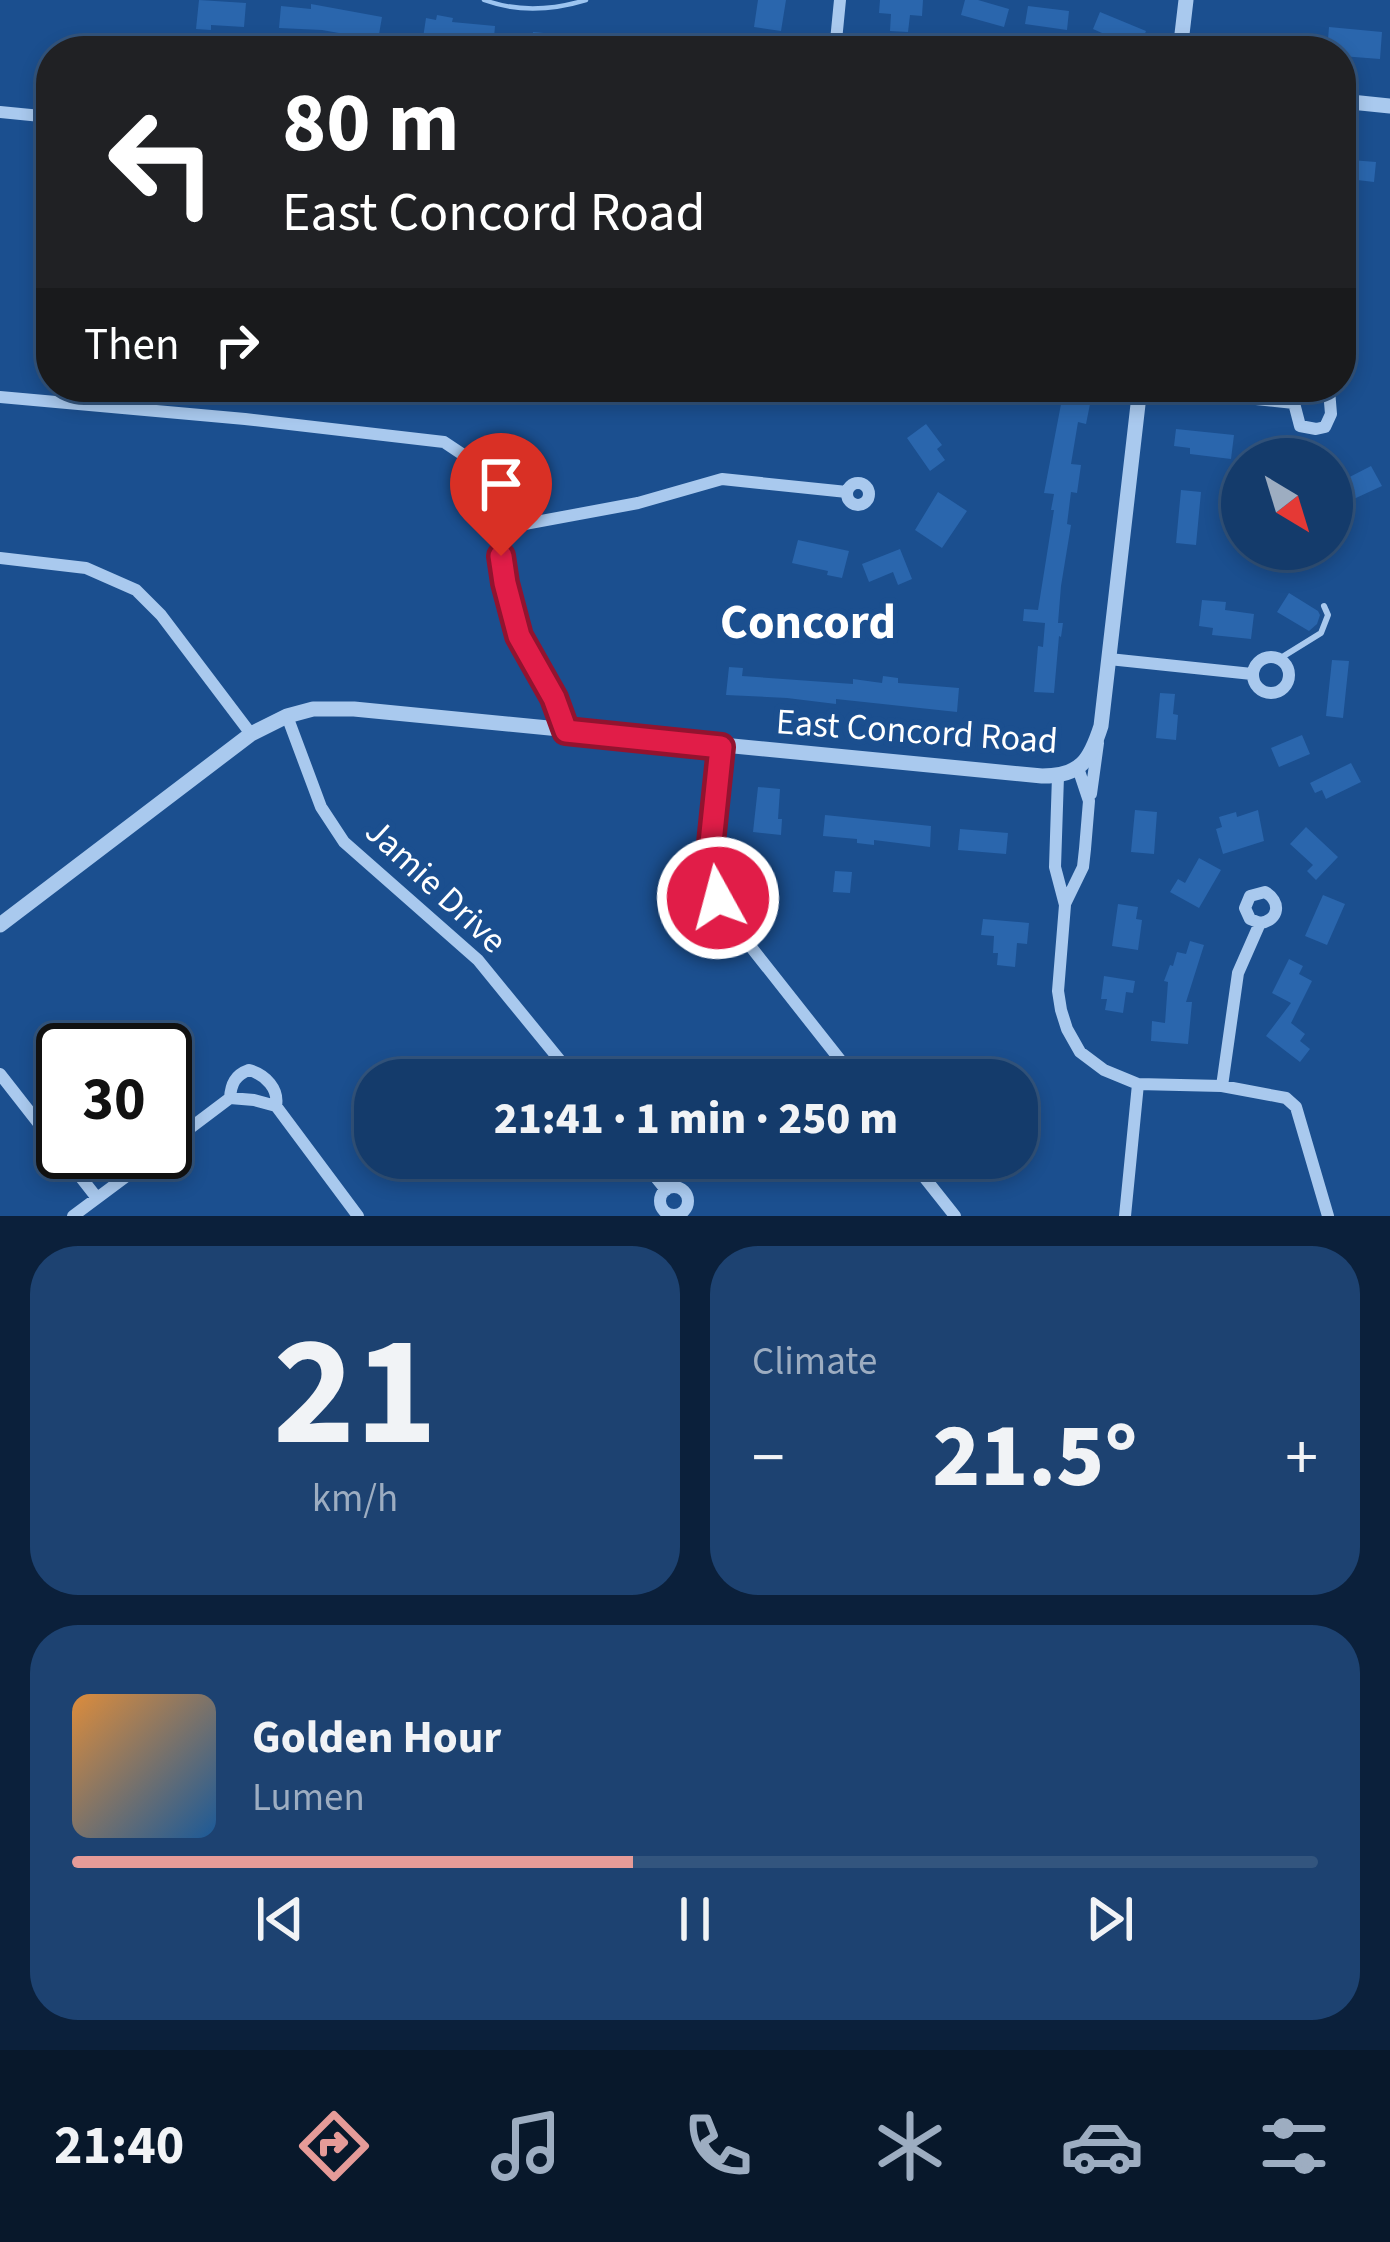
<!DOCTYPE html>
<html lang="en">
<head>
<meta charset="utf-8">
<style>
	body { margin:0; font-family:"Source Sans 3",sans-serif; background:#1d4271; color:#f1f3f6; height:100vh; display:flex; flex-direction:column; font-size:45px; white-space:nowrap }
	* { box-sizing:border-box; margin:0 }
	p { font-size:39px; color:#9dadc1 }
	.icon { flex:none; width:66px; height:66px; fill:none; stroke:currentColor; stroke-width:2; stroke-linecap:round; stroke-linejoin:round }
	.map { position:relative; height:1216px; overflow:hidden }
	.side { display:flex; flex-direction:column; gap:30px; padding:30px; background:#0b203b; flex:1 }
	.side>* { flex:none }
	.banner { position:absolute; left:36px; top:36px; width:1320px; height:366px; border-radius:48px; box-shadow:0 6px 18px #0003,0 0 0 3px #33557e; background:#202124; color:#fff; overflow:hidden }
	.needle { width:78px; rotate:142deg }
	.buttons { position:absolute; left:1221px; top:438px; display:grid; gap:24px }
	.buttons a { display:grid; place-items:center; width:132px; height:132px; border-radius:50%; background:#143b6b; box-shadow:0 6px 18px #0003,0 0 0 3px #33557e; font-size:60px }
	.speed { position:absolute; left:36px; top:1023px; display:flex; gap:24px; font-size:60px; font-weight:700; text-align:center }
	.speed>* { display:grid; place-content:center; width:156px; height:156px; border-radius:50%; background:#143b6b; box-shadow:0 6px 18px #0003,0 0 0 3px #33557e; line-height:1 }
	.speed .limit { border:6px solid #111; border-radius:18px; background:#fff; color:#111 }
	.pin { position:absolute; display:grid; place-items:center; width:102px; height:102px; color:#fff; margin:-123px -51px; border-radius:50% 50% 50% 0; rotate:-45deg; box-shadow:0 0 12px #0007 }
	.pin .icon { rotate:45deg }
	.me { position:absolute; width:132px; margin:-66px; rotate:353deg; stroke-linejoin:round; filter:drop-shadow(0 0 9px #0008) }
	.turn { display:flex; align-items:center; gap:42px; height:252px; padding:0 48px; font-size:54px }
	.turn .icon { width:156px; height:156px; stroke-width:2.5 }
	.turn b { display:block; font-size:84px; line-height:102px }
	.then { display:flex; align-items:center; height:114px; padding:0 48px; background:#0003; gap:24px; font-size:45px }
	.big { font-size:90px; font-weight:800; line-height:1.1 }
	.side .card { flex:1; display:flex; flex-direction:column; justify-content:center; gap:18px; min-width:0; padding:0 42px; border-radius:48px; background:#1d4271 }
	.side .dial { align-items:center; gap:0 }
	.dial b { font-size:156px; line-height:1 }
	.song { display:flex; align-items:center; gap:36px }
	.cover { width:144px; height:144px; border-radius:18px; background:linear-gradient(135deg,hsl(30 70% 55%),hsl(210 70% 35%)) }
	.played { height:12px; border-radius:6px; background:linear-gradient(90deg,#e69b98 45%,#33557e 45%) }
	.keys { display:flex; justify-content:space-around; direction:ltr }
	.heat { display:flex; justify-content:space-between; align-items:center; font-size:66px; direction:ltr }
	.side .tiles { flex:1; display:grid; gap:30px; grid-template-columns:1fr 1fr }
	.card:last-child { grid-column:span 2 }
	.trip { position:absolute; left:354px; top:1059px; width:684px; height:120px; border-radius:48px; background:#143b6b; box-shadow:0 6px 18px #0003,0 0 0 3px #33557e; font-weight:800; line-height:120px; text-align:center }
	.dock { display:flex; height:192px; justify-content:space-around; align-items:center; background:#08182b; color:#9dadc1 }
	.dock .icon { width:84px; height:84px }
	.dock .on { color:#e69b98 }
	.dock b { font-size:54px; color:#f1f3f6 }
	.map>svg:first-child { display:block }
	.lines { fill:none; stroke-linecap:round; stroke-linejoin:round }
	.stream { stroke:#9cc4f0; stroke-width:4.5 }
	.building { fill:#2a66ad }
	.path { stroke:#a9c9ee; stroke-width:3; stroke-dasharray:6 9; stroke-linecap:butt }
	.service { stroke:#a9c9ee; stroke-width:6 }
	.minor { stroke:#a9c9ee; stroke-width:12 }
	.tertiary { stroke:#a9c9ee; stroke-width:15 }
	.route-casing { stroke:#92132f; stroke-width:30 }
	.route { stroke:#e11d48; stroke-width:21 }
	.labels { text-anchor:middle; stroke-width:12; stroke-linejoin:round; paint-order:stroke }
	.street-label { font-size:36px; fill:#fff; stroke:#1b4f8f }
	.district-label { font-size:48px; font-weight:bold; fill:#fff; stroke:#1b4f8f }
</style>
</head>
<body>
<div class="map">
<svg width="1390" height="1216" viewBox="0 0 1390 1216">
	<rect width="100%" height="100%" fill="#1b4f8f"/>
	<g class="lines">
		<path class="stream" d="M484,0C517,12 553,10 586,0"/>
	</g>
	<path class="building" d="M199,0L246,3L244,27L211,25V30L196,29Z
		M758,0H786L781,31L754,27Z
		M880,0H923L922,16L910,15L908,32L890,31L891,14L879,13Z
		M965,0H978L1009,9L1004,27L961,15Z
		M311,4L382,17L378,40L322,30L279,28L281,6L311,9Z
		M1028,6L1069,11L1067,30L1025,24Z
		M1100,12L1146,31L1138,51H1126L1129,45L1093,29Z
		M437,15L453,18L452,22L495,26L493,50L423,38L426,18L436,20Z
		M1329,27L1382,32L1380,59L1341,56V51H1327Z
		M533,32L544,33L543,37L563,39L562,51H531Z
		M647,36L682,39L681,51H645Z
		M1341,146L1353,147L1351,160L1376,162L1374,182L1349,179V188L1341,187Z
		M1062,399L1090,404L1086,424L1078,422L1071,464L1081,465L1077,493L1071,492L1067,524L1071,525L1061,586L1058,623H1063L1061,637L1059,636L1054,693L1034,692L1038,646L1043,647L1045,623L1023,621L1024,609L1038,610L1054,510H1051L1054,494L1044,493Z
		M926,424L942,445L937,449L945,460L930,471L907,438Z
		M1176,429L1234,435L1231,459L1190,454V448L1174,446Z
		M1371,466L1382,486L1332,509V486Z
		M1181,490L1201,492L1196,545L1176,543Z
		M938,492L967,511L942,548L915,530Z
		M798,540L849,551L842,578L827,575L828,571L792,563Z
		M900,549L912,579L898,585L893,572L869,582L862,564Z
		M1289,593L1318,611L1320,615L1317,624L1309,631L1277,612Z
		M1202,600L1226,602L1225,610L1254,614L1251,639L1212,635L1213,628L1199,626Z
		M1332,660L1349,661L1343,718L1326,716Z
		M729,667L743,668L742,676L853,684V679L882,683L883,676L898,678V683L959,688L957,712L836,699V704L787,698L726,695Z
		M1160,693L1175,694L1173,714L1178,715L1176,740L1156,738Z
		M1302,735L1310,754L1279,767L1271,748Z
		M1351,763L1361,782L1326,799L1322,790L1315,793L1310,783Z
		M758,787L780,789L778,819H782L781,835L753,832Z
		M1135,810L1157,812L1154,854L1131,852Z
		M1258,810L1264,841L1223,854L1216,829L1222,827L1219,817L1236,812L1237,817Z
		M825,815L931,826L930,847L874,840V845L857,843V839L823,836Z
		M1306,827L1338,857L1316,880L1307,871L1313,865L1290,844Z
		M960,829L1008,833L1006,854L958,850Z
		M1199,858L1221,870L1199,908L1170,892L1178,879L1185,883Z
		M835,871L852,872L850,893L833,892Z
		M1323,895L1345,904L1327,945L1305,936Z
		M1118,904L1138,907L1136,919L1142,920L1138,950L1112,946Z
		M983,919L1029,923L1027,944L1017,943L1015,967L997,965L998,953H993L994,936L981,935Z
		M1190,941L1204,945L1186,1002H1192L1188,1044L1151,1041L1152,1021L1165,1023L1168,982L1164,981L1170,965L1173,966L1177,952L1186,954Z
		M1289,959L1303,966L1299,974L1312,981L1291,1023L1305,1034L1300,1041L1310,1049L1300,1062L1266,1036L1291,1003L1272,993Z
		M1104,976L1135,981L1133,993L1126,992L1123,1013L1105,1010L1107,999H1101Z"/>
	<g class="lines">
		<path class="path" d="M673,1215V1216"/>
		<path class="service" d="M1279,659L1321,633L1328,615L1324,606"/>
		<path class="minor" d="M835,51L840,0
			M0,112L51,117
			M1143,387L1294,403
			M1302,387L1294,403L1300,426L1316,429L1325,427L1331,414L1329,390L1324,387
			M0,397L245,419L444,442L468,458L490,487L505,583L519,636L553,698L566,731
			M847 494a11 11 0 1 1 22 0a11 11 0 1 1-22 0Z
			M498,529L638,503L722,479L847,492
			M0,558L86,568L136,590L161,615L251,734
			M1253 675a18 18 0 1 1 36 0a18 18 0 1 1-36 0Z
			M1109,659L1252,674
			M287,716L321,807L344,842L478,960L576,1080
			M721,747L709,862L718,899L736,928L856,1080
			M1058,776L1055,867L1065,905L1058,991L1061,1010L1067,1029L1080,1052L1104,1070L1138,1084L1222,1086L1286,1098L1296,1107L1328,1216
			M1091,794L1098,743
			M1065,904L1083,867L1085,849L1089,801L1078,768
			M0,1074L97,1198
			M1222,1086L1238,973L1260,923C1280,920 1281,901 1265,892L1250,896L1245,908L1250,919L1260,923
			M230,1098C231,1084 235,1075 249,1070C266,1075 279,1089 276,1106
			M165,1147L230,1098L254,1100L276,1106L358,1216
			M640,1158L666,1190
			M909,1158L955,1216
			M660 1201a14 14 0 1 1 28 0a14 14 0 1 1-28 0Z
			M73,1216L159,1152
			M1125,1216L1138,1084"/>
		<path class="tertiary" d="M1180,51L1186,0
			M1341,101L1390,106
			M0,925L251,734L287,716L313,709H354L1042,776C1081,776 1090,760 1101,726L1140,387"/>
	</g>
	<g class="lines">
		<g class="route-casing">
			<path id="route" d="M501,556L505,583L519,636L554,698L566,731L721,747L709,862L718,898"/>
		</g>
		<use href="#route" class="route"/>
	</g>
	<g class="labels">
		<g class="street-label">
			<text transform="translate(917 730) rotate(4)" y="13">East Concord Road</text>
			<text transform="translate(437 885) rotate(43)" y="13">Jamie Drive</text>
		</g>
		<g class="district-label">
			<text x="808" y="638">Concord</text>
		</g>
	</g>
</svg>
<div class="buttons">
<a><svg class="needle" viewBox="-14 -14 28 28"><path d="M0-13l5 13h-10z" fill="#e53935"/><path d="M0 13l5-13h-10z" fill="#9dadc1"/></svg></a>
</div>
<div class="speed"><div class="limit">30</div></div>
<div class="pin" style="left:501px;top:556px;background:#d93025"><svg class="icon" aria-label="arrive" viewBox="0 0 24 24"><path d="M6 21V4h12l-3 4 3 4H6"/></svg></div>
<svg class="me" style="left:718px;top:898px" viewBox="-20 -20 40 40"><circle r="17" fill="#e11d48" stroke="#fff" stroke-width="3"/><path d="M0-11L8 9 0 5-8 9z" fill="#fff"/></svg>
<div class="trip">21:41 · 1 min · 250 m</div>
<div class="banner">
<div class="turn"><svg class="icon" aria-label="left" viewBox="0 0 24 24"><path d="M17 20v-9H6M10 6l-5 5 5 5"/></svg><div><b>80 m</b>East Concord Road</div></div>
<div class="then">Then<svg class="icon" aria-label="right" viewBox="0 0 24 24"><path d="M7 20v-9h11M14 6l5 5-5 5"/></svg></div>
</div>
</div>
<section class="side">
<div class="tiles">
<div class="card dial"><b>21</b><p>km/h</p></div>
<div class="card"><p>Climate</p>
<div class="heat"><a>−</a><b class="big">21.5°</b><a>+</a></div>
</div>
<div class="card">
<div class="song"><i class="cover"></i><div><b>Golden Hour</b><p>Lumen</p></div></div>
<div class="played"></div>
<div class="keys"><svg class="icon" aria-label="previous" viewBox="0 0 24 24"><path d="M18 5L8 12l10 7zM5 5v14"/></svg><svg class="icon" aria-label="pause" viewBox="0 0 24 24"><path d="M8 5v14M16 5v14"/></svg><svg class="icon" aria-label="next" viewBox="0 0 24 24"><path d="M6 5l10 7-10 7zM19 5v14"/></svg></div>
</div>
</div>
</section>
<nav class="dock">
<b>21:40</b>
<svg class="icon on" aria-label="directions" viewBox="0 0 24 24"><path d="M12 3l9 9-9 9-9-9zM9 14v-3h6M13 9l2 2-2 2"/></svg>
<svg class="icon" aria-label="music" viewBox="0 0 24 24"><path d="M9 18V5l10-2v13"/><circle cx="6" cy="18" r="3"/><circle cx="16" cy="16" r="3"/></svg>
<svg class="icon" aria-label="phone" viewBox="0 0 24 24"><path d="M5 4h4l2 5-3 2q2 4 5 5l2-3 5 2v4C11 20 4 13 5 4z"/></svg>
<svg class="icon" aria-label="climate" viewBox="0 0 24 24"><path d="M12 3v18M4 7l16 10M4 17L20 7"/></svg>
<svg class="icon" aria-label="car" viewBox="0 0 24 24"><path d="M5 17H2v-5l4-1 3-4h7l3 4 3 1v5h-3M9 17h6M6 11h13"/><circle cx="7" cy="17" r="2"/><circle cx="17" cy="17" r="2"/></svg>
<svg class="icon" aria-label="filters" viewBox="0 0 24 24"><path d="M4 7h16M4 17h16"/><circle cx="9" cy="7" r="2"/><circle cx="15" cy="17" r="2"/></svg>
</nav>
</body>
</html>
